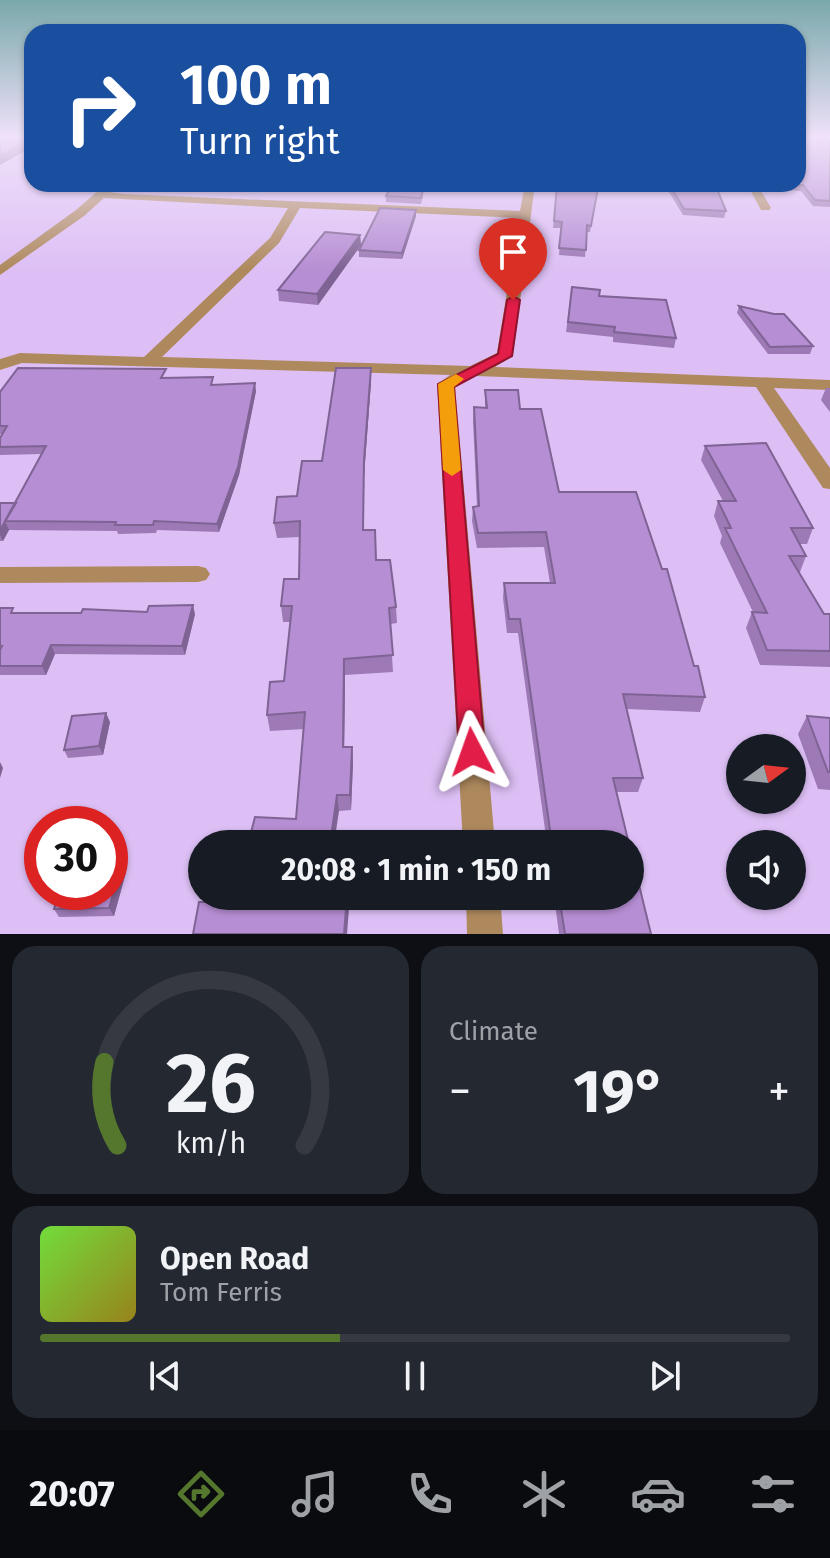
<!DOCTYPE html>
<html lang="en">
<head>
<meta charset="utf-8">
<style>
	body { margin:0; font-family:"Fira Sans",sans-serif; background:#242831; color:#f1f3f6; height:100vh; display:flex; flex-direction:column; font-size:30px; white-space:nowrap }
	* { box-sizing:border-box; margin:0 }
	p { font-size:26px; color:#9ea1a6 }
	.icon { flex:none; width:44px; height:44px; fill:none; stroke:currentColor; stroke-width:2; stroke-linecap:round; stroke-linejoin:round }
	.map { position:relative; height:934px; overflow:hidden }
	.side { display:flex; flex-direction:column; gap:12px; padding:12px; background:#0d0f14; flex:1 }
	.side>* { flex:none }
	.banner { position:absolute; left:24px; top:24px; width:782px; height:168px; border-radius:24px; box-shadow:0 2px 6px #0004; background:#1a4fa0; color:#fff; overflow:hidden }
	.needle { width:52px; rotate:75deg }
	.buttons { position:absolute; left:726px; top:734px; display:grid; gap:16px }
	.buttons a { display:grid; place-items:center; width:80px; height:80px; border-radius:50%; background:#171b24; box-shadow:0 2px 6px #0004; font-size:40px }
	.speed { position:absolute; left:24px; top:806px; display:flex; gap:16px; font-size:40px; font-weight:700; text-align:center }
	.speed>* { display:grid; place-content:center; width:104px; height:104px; border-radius:50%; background:#171b24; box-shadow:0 2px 6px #0004; line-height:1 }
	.speed .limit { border:12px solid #d22; background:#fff; color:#111 }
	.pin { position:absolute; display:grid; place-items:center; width:68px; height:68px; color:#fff; margin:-82px -34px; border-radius:50% 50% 50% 0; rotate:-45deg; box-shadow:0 0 8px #0007 }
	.pin .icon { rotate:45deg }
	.me { position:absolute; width:88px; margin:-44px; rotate:356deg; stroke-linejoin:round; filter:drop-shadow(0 0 6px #0008) }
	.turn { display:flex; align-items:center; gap:28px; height:168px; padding:0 24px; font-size:36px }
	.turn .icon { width:104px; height:104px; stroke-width:2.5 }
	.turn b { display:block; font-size:56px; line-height:68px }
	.big { font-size:60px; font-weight:700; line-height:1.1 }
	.side .card { flex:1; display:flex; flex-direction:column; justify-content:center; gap:12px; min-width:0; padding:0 28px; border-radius:24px; background:#242831 }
	.side .dial { align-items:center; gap:0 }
	.dial svg { height:208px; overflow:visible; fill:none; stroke:#363941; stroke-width:7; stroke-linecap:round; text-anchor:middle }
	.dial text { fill:#f1f3f6; stroke:none }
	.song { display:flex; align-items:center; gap:24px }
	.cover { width:96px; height:96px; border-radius:12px; background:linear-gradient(135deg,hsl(100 70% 55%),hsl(50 70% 35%)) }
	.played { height:8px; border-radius:4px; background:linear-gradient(90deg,#55762d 40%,#363941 40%) }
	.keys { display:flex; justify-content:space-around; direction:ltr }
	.heat { display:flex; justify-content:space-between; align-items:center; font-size:44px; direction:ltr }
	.side .tiles { flex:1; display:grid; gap:12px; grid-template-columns:1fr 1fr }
	.card:last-child { grid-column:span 2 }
	.trip { position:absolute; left:188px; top:830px; width:456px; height:80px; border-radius:40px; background:#171b24; box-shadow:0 2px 6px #0004; font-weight:700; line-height:80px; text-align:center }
	.menu { display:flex; height:128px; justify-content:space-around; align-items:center; background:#090b0e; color:#9ea1a6 }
	.menu .icon { width:56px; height:56px }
	.menu .current { color:#55762d }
	.menu b { font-size:36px; color:#f1f3f6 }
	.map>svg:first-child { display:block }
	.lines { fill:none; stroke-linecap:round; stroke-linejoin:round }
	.street { fill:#ae895d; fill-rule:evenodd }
	.wall { fill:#9d7ab5 }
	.shaded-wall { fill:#7f6394 }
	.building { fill:#b68ed3; stroke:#7f6394; stroke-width:2 }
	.route { fill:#e11d48; stroke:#92132f; stroke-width:2 }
	.slow { fill:#f59e0b }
</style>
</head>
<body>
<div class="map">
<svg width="830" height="934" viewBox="0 0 830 934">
	<rect width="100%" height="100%" fill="#ddbff5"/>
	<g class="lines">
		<path class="street" d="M106,184L115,186L110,192L123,194L520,211L525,184H535L513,356L495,367L830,380V390L774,388L830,468V489L823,488L756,387L476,376L455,386L495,844H463L437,384L450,375L22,363L0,370V359L20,353L144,357L270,238L288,208L104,198L84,216L0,275V265L76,210ZM300,208L519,218L497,353L470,366L162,357L279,243Z
			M747,184H757L771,208L769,210H761Z
			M198,566L206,568L210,574L206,580L198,582L0,583V567Z
			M466,896H500L503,934H467Z"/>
	</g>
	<path class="wall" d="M830,139V207L813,206L801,191L782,190L778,184H798Z
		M664,184H715L726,211L724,218L683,215Z
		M557,185L598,188L590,232H587L585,257L559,255L561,228H553Z
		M386,196H423L421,204L386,202Z
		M416,216L402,259L359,257V250Z
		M360,235L361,245L318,305L279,301L278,290Z
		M572,287L599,296L676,338L674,348L613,342V337L566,332Z
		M739,306L813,346L810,354H768L737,313Z
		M167,377V378L256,391L239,475L219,532L157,530L156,533L118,534L117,531L9,530L3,541H0V503H16L42,454L0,455V438L2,434H0V392Z
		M371,382L364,476V530L396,607L397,623L390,624L393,672L345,675L344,747H352L353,763L351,810L339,811L296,819L304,729L270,731L267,715L284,681L291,622H283L281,606L299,579L300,537L277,538L274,523L297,496L322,461Z
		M826,388H830V412L821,400Z
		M485,390L520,409L559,492L694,666L705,697L700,712L626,709L643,778L638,792H616L629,844H547L518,633H507L503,598L504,583H550L544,547L477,548L472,521L473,507H477L473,421L474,407L485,408Z
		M705,446L813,528L807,544H800L806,556L800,572H798L824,614H830V667L760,665L746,628L752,612H753L720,543L722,536L714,516L718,501H723L701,460Z
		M0,608L16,613L195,614L185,655L55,654L46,675H0Z
		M807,716L830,718V790L818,789L798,734Z
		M110,722L103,755L68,758L64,750Z
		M126,872L114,916L59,917L54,909Z
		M554,896H630L651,934H559Z"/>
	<path class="shaded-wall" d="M32,139V147L0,165V156Z
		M416,210V216L402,259V253Z
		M360,235L361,245L318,305L317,294Z
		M371,368V382L364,476V546V460Z
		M255,383L256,391L239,475L219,532L217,524Z
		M5,521L9,530L3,541L0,535V530Z
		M193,605L195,614L185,655L182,646Z
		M51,645L55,654L46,675L42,666Z
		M344,659L345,675L344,763L343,747Z
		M106,713L110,722L103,755L99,746Z
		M352,747L353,763L351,810L350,795Z
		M0,762L3,768L0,778Z
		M337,795L339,811L334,844H330Z
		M122,864L126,872L114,916L109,908Z
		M347,896H350L347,934H344Z"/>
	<path class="building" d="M0,139H31L0,156Z
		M798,139H830V201L815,200L803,185L783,184H798Z
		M669,184H715L726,211L684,209Z
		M557,185L598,188L591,226L587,225L586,250L559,248L562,222L554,221Z
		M390,188L423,190L421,198L386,196Z
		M380,208L416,210L402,253L359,250Z
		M325,232L360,235L317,294L278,290Z
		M572,287L600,290L599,296L666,300L676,338L614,332L615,327L568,322Z
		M739,306L774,314H784L813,346L770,347Z
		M18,368L166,369L161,378L213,377L211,385L255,383L238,467L217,524L154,521L153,525H115L116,522L5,521L46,446L0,447V438L7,426H0V392Z
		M336,368H371L364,460L363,530H375L376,560H390L396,607L389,608L393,655L344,659L343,747H352L350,795H337L330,844H248L255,817L296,819L305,712L267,715L270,682L284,681L292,606H281L284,579H299L300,521L274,523L277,497L297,496L302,461H322Z
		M485,390H518L520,409H541L559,492H636L662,569H667L694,666H698L705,697L623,694L643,778H613L629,844H552L520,619H509L504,583H555L546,532L478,533L473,507L479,506L474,407L487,408Z
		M766,443L813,528H791L806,556H789L824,614H830V651L767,650L752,612L767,613L725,528H731L718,501H736L705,446Z
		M0,503H16L0,530Z
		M193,605L182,646L51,645L42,666H0V650L2,646H0V608H13L11,613H81L83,609L147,612L149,606Z
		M106,713L99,746L64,750L72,716Z
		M807,716L830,718V772H828Z
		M630,848L651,934H565L559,896H630Z
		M110,864H122L109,908L54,909L59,892H110Z
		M236,896H347L344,934H193L199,902H234Z"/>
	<linearGradient id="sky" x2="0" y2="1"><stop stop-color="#79a8ab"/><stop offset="0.51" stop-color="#f0e2fa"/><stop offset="1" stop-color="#f0e2fa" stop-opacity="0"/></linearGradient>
	<rect width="830" height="270" fill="url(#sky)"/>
	<path class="route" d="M513,296L520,300L512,356L454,387L485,752L482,760L472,764L463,760L459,752L438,384L498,354L507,300Z"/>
	<path class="slow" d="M456,374L464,379L454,387L461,470L452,476L443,470L438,384Z"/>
</svg>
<div class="buttons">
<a><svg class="needle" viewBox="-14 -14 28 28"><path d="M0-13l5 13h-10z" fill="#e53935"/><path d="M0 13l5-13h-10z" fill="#9ea1a6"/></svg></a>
<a><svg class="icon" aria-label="sound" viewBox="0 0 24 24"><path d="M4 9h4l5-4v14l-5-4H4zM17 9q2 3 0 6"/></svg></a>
</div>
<div class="speed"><div class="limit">30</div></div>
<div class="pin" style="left:513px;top:300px;background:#d93025"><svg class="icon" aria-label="arrive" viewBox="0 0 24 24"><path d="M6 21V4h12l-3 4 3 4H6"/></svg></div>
<svg class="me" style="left:472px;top:752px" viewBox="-20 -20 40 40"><path d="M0-17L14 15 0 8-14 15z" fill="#e11d48" stroke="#fff" stroke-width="4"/></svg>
<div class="trip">20:08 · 1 min · 150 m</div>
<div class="banner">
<div class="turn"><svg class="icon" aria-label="right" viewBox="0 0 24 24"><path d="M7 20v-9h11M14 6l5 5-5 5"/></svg><div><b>100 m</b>Turn right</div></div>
</div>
</div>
<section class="side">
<div class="tiles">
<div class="card dial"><svg viewBox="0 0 100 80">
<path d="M14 69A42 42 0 1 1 86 69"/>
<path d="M14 69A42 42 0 0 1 9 37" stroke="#55762d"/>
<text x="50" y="56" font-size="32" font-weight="700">26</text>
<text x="50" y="72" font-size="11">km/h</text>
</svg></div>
<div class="card"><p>Climate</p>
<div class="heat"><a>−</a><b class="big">19°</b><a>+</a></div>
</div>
<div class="card">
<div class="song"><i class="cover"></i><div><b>Open Road</b><p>Tom Ferris</p></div></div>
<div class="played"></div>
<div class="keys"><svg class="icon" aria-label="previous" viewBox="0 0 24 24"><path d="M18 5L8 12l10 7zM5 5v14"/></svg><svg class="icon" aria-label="pause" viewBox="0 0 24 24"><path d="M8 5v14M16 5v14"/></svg><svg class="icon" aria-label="next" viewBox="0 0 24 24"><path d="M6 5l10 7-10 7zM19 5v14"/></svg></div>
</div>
</div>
</section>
<nav class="menu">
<b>20:07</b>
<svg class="icon current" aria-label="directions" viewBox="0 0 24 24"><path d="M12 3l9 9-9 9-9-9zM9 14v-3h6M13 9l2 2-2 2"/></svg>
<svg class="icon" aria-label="music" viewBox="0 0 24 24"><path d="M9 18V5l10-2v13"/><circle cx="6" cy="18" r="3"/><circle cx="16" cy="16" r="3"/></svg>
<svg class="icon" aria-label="phone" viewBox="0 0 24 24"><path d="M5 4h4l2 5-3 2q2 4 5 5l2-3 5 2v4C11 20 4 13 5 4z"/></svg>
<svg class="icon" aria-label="climate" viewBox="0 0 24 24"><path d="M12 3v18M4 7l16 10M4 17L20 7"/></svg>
<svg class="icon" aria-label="car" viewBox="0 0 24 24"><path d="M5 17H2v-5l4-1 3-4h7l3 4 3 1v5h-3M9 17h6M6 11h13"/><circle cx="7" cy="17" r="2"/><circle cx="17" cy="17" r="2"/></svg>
<svg class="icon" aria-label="filters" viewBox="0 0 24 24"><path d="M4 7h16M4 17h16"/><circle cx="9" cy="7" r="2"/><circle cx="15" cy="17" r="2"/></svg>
</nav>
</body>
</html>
